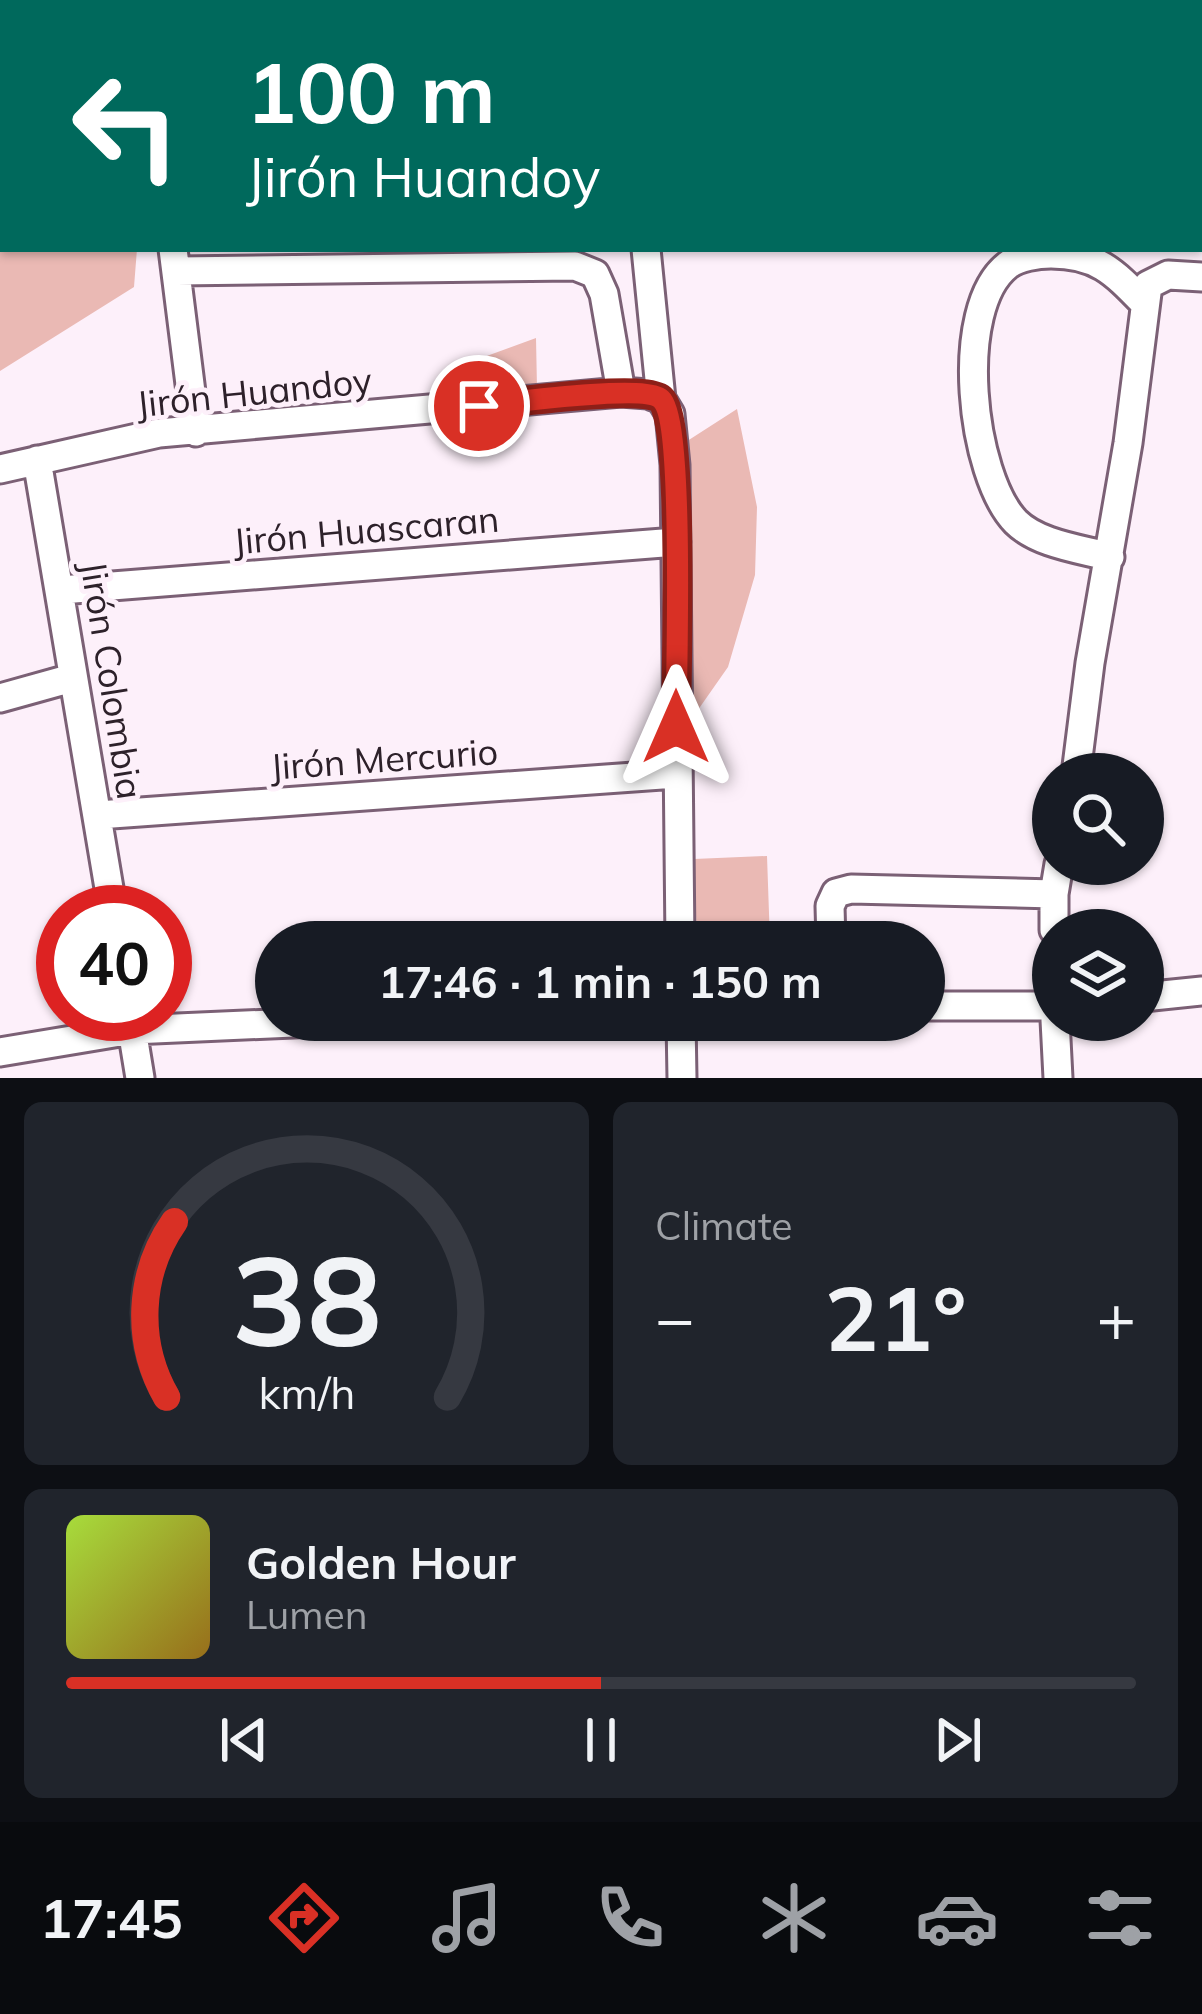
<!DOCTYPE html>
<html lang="en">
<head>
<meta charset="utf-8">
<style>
	body { margin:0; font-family:Mulish,sans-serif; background:#20242c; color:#f1f3f6; height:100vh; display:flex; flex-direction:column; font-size:45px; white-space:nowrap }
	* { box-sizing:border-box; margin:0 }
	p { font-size:39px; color:#9ea1a6 }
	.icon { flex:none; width:66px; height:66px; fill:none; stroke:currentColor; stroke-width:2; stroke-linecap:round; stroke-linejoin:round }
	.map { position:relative; height:1078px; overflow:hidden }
	.side { display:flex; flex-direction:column; gap:24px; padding:24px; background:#0d0f14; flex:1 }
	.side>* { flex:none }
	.banner { position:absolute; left:0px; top:0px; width:1203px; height:252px; box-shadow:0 3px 9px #0004; background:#00695c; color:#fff; overflow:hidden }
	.tools { position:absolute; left:1032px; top:753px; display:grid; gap:24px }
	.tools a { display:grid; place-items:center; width:132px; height:132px; border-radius:50%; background:#171b24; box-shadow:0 3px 9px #0004; font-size:60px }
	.speed { position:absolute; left:36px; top:885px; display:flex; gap:24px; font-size:60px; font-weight:700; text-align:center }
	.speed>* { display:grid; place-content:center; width:156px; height:156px; border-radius:50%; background:#171b24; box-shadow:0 3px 9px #0004; line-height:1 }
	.speed .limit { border:18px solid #d22; background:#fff; color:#111 }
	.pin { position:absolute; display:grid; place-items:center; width:102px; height:102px; color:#fff; margin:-51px; border:6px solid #fff; border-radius:50%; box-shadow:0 3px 12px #0007 }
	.me { position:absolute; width:132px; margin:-66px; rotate:0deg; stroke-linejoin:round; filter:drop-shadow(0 0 9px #0008) }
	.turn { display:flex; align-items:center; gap:42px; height:252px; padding:0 48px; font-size:54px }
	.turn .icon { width:156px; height:156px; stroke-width:2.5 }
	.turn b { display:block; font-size:84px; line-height:102px }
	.big { font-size:90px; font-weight:700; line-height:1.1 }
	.side .widget { flex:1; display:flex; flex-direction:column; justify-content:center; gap:18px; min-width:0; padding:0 42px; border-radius:18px; background:#20242c }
	.side .dial { align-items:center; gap:0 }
	.dial svg { height:312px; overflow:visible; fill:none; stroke:#363941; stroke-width:7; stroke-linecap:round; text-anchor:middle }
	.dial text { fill:#f1f3f6; stroke:none }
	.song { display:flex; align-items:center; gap:36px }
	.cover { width:144px; height:144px; border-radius:18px; background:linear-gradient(135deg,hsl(80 70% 55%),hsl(40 70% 35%)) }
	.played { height:12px; border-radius:6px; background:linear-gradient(90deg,#d93025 50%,#363941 50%) }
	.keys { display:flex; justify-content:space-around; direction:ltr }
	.heat { display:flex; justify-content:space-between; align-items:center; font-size:66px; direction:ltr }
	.side .tiles { flex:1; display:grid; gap:24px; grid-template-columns:1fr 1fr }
	.widget:last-child { grid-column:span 2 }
	.trip { position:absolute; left:255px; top:921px; width:690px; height:120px; border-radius:60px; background:#171b24; box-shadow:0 3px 9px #0004; font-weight:700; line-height:120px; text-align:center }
	.dock { display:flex; height:192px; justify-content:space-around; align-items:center; background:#090b0e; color:#9ea1a6 }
	.dock .icon { width:84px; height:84px }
	.dock .current { color:#d93025 }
	.dock b { font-size:54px; color:#f1f3f6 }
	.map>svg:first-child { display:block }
	.green { fill:#eab9b4 }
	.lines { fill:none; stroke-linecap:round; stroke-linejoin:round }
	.minor-casing { stroke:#7b6075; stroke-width:33 }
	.minor { stroke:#fff; stroke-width:27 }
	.route-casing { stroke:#8d1f18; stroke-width:30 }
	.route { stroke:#d93025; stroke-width:21 }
	.labels { text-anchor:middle; stroke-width:10; stroke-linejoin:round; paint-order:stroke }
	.street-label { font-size:36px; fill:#2d212a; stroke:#fdf0fa }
</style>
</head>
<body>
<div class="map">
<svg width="1202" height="1078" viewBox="0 0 1202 1078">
	<rect width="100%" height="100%" fill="#fdf0fa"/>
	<path class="green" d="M0,8L3,249H137L134,287L0,371Z
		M536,338L537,388L492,395L483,380L484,357Z
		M737,409L757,507L755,575L728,667L679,737L681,445Z
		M767,856L770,942H697L694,859Z"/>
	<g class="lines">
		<g class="minor-casing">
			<path id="minor" d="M131,0V3
				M1066,0L1068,3
				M708,3L709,0
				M1200,99L1202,100
				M173,249L196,432
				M646,249L661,399L670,414L675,465L680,942
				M177,271L575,266L595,274L604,294L621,392
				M37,460L113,912
				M0,469L159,433L621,392L648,394L661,399
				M1110,557C1081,549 1038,544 1016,522C971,476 952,308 1008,265C1018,257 1038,254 1051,254C1097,254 1114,272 1144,303
				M61,590L676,542
				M0,698L72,678
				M1076,774L1090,663L1128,443L1148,285L1168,275L1202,277
				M98,815L676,774
				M1054,930V894L1059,864
				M831,942L830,906L836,893L851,889L1054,894
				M1143,997L1202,991
				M924,1006H1053
				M130,1017L140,1078
				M681,1020L682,1078
				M1055,1020L1058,1078
				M0,1052L132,1030L362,1020"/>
		</g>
		<use href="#minor" class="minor"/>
	</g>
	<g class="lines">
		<g class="route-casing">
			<path id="route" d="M479,406C508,403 644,384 661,399C685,420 676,682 676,727"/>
		</g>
		<use href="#route" class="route"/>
	</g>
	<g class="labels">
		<g class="street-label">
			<text transform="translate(254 392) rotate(-6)" y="13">Jirón Huandoy</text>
			<text transform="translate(366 530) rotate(-5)" y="13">Jirón Huascaran</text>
			<text transform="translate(112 680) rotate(81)" y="13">Jirón Colombia</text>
			<text transform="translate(384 759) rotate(-4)" y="13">Jirón Mercurio</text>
		</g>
	</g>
</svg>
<div class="tools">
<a><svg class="icon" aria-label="search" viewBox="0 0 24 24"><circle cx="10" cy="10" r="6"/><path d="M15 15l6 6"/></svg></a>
<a><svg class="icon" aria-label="layers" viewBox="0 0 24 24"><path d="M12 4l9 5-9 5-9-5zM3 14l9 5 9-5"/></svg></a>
</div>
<div class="speed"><div class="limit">40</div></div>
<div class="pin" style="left:479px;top:406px;background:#d93025"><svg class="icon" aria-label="arrive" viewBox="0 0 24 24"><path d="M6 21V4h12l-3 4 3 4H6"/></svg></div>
<svg class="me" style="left:676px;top:727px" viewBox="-20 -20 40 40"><path d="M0-17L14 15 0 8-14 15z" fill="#d93025" stroke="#fff" stroke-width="4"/></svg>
<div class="trip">17:46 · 1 min · 150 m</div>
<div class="banner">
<div class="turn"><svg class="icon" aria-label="left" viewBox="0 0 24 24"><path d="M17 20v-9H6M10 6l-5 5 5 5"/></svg><div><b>100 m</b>Jirón Huandoy</div></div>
</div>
</div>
<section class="side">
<div class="tiles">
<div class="widget dial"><svg viewBox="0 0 100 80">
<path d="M14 69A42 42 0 1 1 86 69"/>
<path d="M14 69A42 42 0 0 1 16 24" stroke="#d93025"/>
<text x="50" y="56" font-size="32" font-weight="700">38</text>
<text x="50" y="72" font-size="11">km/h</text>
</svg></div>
<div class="widget"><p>Climate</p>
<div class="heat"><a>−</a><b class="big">21°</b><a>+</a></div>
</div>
<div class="widget">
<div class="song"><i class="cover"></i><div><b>Golden Hour</b><p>Lumen</p></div></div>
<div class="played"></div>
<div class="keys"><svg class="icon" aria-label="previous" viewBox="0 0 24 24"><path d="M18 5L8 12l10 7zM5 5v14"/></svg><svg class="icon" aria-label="pause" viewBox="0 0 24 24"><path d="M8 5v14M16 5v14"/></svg><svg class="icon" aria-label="next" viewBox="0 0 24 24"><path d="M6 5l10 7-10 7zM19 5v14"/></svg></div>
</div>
</div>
</section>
<nav class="dock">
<b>17:45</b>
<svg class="icon current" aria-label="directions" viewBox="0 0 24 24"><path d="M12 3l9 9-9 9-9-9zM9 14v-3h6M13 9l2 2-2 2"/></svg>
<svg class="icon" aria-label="music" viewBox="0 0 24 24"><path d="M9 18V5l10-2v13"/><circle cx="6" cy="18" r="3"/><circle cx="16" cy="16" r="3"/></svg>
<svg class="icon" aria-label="phone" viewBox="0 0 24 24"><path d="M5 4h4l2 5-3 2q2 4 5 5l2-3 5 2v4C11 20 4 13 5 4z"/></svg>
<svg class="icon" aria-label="climate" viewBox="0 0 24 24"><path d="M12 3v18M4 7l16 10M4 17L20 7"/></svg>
<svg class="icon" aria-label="car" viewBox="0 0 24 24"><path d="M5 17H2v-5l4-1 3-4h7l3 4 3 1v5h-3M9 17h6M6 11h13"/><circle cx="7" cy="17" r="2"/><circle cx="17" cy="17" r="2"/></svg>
<svg class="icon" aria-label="filters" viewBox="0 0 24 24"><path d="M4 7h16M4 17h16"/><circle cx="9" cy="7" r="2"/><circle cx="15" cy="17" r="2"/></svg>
</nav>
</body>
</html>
